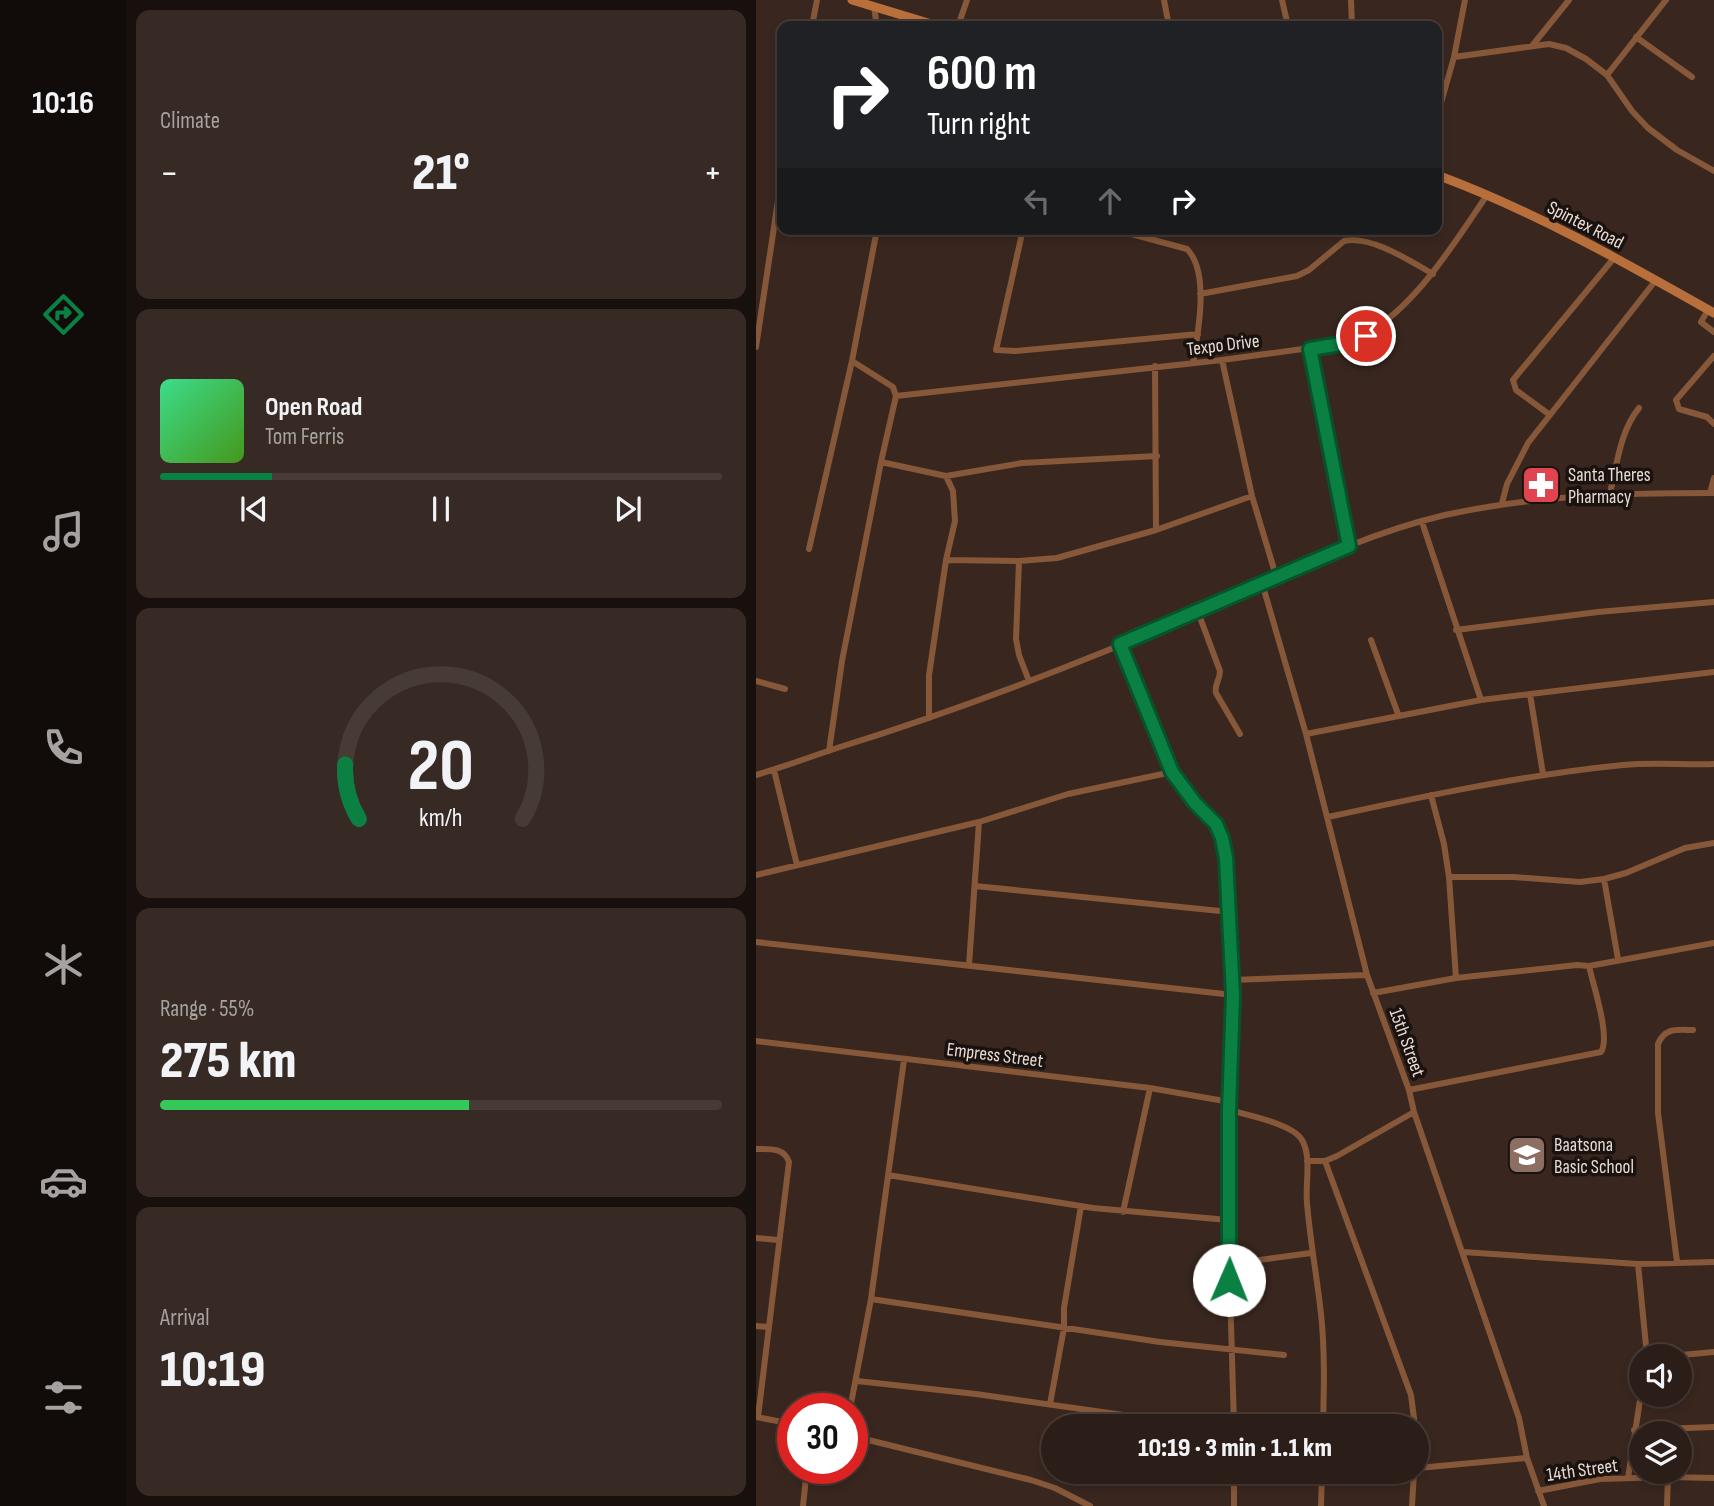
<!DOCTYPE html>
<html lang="en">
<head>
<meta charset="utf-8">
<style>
	body { margin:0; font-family:"Sofia Sans Condensed",sans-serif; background:#372a24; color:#f1f3f6; height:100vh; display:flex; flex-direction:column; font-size:26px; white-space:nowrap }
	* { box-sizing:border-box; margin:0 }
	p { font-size:23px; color:#a6a2a1 }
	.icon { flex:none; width:38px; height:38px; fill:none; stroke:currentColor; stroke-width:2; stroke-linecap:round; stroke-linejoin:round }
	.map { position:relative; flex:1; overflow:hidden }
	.details { display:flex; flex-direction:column; gap:10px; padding:10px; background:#18100d; width:630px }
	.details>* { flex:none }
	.guide { position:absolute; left:21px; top:21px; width:665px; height:214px; border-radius:14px; box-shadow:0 4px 10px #0003,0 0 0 2px #473b36; background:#202124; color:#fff; overflow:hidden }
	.buttons { position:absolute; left:873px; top:1344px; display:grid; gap:14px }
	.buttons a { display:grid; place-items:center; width:63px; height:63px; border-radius:50%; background:#2b1d17; box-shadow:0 4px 10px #0003,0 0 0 2px #473b36; font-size:35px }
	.speed { position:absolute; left:21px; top:1393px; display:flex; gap:14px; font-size:35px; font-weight:700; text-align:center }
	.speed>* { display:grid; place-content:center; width:91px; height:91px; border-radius:50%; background:#2b1d17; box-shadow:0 4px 10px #0003,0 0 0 2px #473b36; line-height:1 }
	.speed .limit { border:10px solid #d22; background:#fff; color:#111 }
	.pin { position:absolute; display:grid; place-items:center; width:60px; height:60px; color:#fff; margin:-30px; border:4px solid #fff; border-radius:50%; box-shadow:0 2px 7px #0007 }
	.me { position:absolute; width:77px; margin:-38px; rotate:1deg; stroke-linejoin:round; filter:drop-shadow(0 0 5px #0008) }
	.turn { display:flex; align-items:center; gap:24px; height:147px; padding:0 35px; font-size:32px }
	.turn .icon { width:91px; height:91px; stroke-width:2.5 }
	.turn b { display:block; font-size:49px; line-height:60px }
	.lanes { display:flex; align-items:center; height:66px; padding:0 35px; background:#0003; justify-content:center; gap:35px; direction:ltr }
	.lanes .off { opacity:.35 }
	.big { font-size:52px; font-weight:800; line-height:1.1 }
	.details .tile { flex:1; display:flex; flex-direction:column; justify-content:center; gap:10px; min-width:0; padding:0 24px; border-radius:14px; background:#372a24 }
	.details .dial { align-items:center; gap:0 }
	.dial svg { height:182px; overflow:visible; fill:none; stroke:#473b36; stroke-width:7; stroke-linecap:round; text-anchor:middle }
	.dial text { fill:#f1f3f6; stroke:none }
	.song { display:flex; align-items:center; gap:21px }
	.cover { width:84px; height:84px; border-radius:10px; background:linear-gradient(135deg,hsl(150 70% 55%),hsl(100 70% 35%)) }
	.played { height:7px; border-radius:4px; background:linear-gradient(90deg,#0b8043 20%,#473b36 20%) }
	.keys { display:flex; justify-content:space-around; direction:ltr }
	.heat { display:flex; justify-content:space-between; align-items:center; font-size:38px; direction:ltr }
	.charge { height:10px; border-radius:5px; background:linear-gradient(90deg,#34c759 55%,#473b36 0) }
	.trip { position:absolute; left:285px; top:1414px; width:388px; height:70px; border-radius:35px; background:#2b1d17; box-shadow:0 4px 10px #0003,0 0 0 2px #473b36; font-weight:800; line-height:70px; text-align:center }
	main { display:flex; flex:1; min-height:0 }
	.dock { display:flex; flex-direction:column; width:126px; justify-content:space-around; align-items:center; background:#110c09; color:#a6a2a1 }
	.dock .icon { width:49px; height:49px }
	.dock .active { color:#0b8043 }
	.dock b { font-size:32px; color:#f1f3f6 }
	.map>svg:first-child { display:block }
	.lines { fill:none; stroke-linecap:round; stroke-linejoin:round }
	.minor { stroke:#865839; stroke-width:6 }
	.secondary { stroke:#b96f3c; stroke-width:9 }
	.route-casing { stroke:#07532c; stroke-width:18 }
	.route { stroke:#0b8043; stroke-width:12 }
	.labels { text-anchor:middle; stroke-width:7; stroke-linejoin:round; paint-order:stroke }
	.street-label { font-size:19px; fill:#e8dbd6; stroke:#1a120e }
	.poi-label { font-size:19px; fill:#e8dbd6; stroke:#1a120e; text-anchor:start }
</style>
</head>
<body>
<main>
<nav class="dock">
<b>10:16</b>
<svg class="icon active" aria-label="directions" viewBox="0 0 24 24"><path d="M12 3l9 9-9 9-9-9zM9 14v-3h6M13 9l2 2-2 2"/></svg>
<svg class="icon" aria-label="music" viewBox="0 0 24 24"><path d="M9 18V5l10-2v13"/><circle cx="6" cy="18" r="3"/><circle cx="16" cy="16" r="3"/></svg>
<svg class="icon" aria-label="phone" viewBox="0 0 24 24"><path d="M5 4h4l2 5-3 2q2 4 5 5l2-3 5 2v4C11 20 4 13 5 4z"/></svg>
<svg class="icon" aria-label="climate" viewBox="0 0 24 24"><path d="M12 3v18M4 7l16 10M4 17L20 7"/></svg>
<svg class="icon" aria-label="car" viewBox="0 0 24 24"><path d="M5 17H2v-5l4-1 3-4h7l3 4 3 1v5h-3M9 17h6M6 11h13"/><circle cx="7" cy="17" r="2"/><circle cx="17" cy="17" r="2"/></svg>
<svg class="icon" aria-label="filters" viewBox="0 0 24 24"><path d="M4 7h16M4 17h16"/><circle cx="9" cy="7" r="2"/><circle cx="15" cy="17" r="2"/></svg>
</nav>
<section class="details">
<div class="tile"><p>Climate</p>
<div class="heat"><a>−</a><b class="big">21°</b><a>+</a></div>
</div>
<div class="tile">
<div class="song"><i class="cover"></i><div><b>Open Road</b><p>Tom Ferris</p></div></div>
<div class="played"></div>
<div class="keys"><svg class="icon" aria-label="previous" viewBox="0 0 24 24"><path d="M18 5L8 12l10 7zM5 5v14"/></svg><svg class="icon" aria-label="pause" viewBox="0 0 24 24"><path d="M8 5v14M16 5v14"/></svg><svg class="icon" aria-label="next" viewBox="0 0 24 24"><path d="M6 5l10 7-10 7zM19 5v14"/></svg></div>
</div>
<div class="tile dial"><svg viewBox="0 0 100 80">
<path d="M14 69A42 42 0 1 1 86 69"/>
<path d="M14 69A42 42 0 0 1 8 45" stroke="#0b8043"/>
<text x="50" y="56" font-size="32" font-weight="700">20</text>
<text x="50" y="72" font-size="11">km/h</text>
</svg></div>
<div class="tile"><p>Range · 55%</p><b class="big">275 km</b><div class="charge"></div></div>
<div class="tile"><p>Arrival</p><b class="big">10:19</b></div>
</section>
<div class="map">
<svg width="958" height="1506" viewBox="0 0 958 1506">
	<rect width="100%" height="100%" fill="#39271f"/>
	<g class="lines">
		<path class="minor" d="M408,0L413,26
			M526,0L532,26
			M595,0L596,26
			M118,6L120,20L123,26
			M56,26L61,0
			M202,26L211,0
			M880,37L936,77
			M776,46L813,0
			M698,57L793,44L810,48L830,59L851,75L876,111L892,128L921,150L958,171
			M851,75L910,0
			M681,117L698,57L709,0
			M267,229L240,350L259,351L442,334
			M357,229L431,249C454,272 442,333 437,363
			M444,294L541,276L553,270L588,241C615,235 654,261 677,274
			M952,310L945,322L958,332
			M0,347L26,174
			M554,349L593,546
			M958,356L920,400L923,409L951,417L958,424
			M466,360L496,496L520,576
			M399,366L400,530
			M140,396L466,360L597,342C656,313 695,248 731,195
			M794,415L760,390L757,380L858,258
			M125,462L190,476L266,463L401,456
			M854,493C861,465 864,431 883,408
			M954,493L958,478
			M746,503L751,484L772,443L900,280
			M666,522L725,700
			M53,549L96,361L121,229
			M190,560L263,561L301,558L400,530L496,496
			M263,561L260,639L263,655L273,681
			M506,583L550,734L611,975L653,1090L658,1112L763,1418L771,1458L788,1506
			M442,612L464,671C464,680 458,685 460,693L484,734
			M700,630L842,612L958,602
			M615,640L642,714
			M364,644L416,772L439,803L460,824L466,838L470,858L477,995L472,1220L478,1426
			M0,681L29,689
			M774,694L787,774
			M173,718V675L190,560L199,521L197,491L190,476
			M550,734L725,700L958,672
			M73,751L86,661L125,462L140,396L137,387L96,361
			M18,770L41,865
			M0,775C27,767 54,757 81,748C203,710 325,663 443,612C523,577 603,535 689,515C781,495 865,493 958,493
			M675,795L688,844L693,877L700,978
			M572,817C669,796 767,775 867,765C897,762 928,765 958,764
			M0,875L223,822L312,794L416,772
			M693,877H757L824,882L848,879L870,873L929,848L958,843
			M848,879L862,959
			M219,886L474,912
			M0,942L477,995
			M213,965L223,822
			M477,980L611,975
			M617,993L700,978L821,965L833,966L958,943
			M0,1041L394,1088L474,1102
			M653,1090L845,1052C855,1037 837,985 833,966
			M473,1110C491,1115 537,1124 546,1140C556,1157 549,1184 551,1203C554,1240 561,1277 565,1314C569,1351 568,1389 567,1426
			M0,1149C13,1149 28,1147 33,1162L2,1417
			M551,1161H569L581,1156L658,1112
			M569,1161L655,1395L659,1426
			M132,1175L337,1208L472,1220
			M367,1212L394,1088
			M0,1238L22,1240
			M707,1252L882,1264L958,1262
			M921,1262L902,1113V1044C909,1027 921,1030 937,1030
			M474,1264L555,1253
			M882,1264L891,1356
			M115,1299L404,1342L528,1355
			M0,1326L12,1327
			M914,1356L958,1352
			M101,1381L220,1394L445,1426
			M294,1404L308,1328V1308L325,1206
			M94,1409L115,1299L148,1060
			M0,1417L37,1424
			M878,1430L958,1427
			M96,1436L275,1480L299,1488L334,1506
			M662,1468L771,1458
			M872,1478L886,1387
			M782,1491L844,1479L912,1477L958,1478
			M47,1506L51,1468
			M478,1506V1472
			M565,1506L566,1472
			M656,1506L658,1472
			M911,1506L912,1477"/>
		<path class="secondary" d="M96,0L182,26
			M681,175C778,211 868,262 958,313"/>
	</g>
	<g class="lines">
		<g class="route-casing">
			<path id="route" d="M473,1280V1110L477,995L470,858L466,838L460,824L439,803L416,772L364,644L593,546L554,349L597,342L610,336"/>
		</g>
		<use href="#route" class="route"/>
	</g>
	<defs>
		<g id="pharmacy-square" transform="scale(2.0125)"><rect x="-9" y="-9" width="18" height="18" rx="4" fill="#e0444e" stroke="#1a120e"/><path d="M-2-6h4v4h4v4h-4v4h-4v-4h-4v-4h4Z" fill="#fff"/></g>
		<g id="school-square" transform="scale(2.0125)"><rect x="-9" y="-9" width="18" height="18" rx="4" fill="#8d6e63" stroke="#1a120e"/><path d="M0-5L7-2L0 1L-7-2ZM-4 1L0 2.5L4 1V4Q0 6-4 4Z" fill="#fff"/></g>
	</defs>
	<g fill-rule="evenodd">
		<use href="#pharmacy-square" x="785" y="485"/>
		<use href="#school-square" x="771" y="1155"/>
	</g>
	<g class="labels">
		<g class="street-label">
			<text transform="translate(830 224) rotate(27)" y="7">Spintex Road</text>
			<text transform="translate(467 344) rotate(-7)" y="7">Texpo Drive</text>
			<text transform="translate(652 1042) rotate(70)" y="7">15th Street</text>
			<text transform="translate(239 1054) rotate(7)" y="7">Empress Street</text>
			<text transform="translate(826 1469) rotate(-8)" y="7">14th Street</text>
		</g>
		<g class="poi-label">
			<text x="812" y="481">Santa Theres<tspan x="812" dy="22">Pharmacy</tspan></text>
			<text x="798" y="1151">Baatsona<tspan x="798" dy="22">Basic School</tspan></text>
		</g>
	</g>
</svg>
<div class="buttons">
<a><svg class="icon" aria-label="sound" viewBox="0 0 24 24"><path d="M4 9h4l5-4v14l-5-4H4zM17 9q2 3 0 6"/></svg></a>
<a><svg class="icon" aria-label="layers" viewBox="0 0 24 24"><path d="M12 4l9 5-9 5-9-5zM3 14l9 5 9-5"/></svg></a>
</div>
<div class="speed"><div class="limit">30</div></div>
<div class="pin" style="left:610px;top:336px;background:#d93025"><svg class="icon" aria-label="arrive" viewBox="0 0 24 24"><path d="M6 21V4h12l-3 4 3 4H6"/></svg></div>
<svg class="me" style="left:473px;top:1280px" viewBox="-20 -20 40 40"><circle r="19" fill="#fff"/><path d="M0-13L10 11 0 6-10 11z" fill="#0b8043"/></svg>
<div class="trip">10:19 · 3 min · 1.1 km</div>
<div class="guide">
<div class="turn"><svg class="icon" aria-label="right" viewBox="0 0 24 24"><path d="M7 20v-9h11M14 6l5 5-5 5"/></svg><div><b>600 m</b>Turn right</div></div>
<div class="lanes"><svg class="icon off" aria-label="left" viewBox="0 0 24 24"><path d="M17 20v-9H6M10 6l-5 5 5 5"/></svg><svg class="icon off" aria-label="ahead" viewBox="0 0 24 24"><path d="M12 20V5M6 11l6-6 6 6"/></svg><svg class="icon" aria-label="right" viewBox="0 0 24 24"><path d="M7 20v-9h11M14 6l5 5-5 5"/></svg></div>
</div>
</div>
</main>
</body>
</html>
